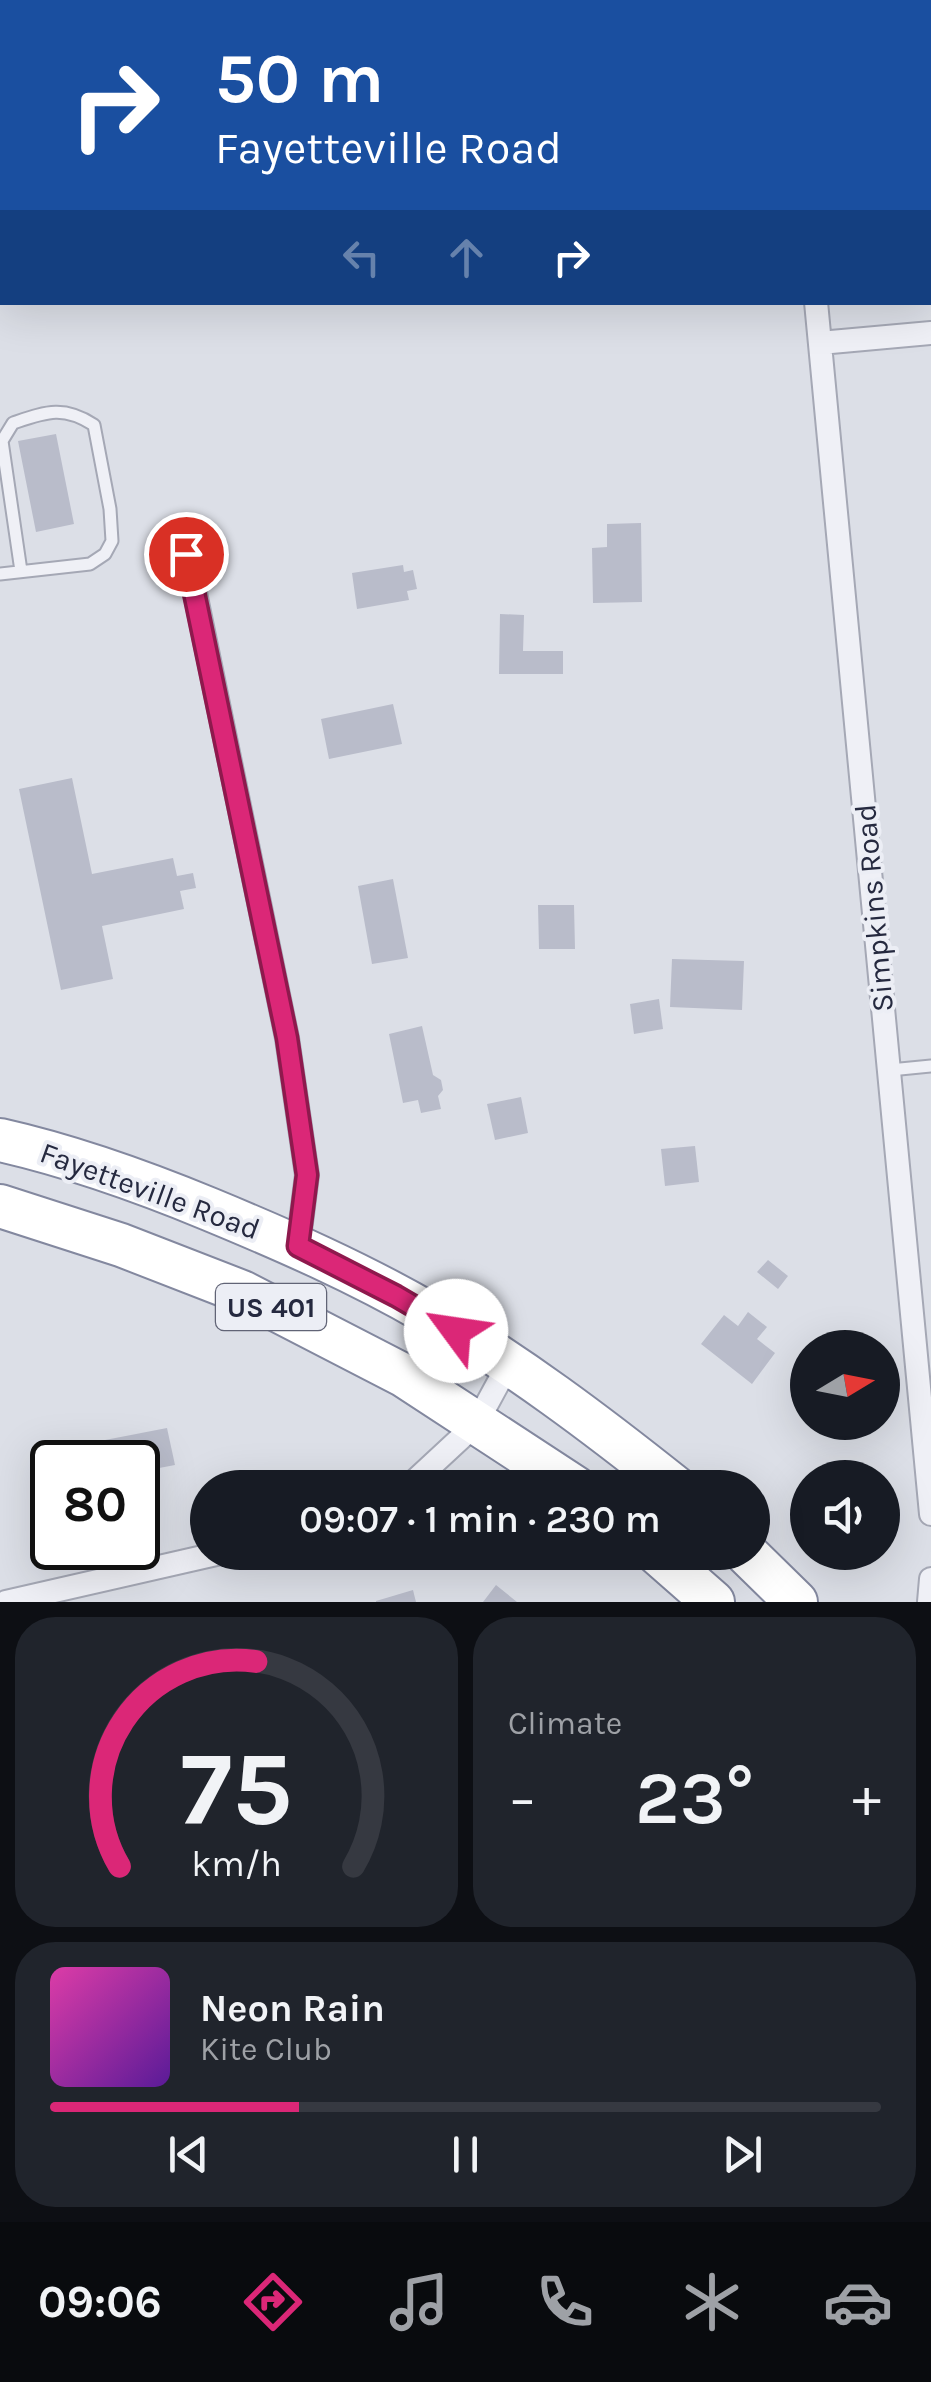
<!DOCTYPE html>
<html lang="en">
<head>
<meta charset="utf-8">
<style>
	body { margin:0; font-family:Karla,sans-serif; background:#20242c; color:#f1f3f6; height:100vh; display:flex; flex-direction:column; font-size:38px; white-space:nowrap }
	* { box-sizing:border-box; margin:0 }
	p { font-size:32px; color:#9ea1a6 }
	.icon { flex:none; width:55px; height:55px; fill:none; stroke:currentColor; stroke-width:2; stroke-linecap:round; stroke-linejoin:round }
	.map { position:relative; height:1602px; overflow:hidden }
	.panel { display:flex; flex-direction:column; gap:15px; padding:15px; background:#0d0f14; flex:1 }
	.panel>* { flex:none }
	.hud { position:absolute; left:0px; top:0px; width:932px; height:305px; box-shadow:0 10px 40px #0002; background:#1a4fa0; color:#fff; overflow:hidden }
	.needle { width:65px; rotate:80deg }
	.tools { position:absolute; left:790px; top:1330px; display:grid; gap:20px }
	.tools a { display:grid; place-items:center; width:110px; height:110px; border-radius:50%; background:#171b24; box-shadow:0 10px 40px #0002; font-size:50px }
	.speed { position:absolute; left:30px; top:1440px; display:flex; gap:20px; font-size:50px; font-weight:700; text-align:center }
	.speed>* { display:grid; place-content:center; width:130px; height:130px; border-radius:50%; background:#171b24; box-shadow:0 10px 40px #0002; line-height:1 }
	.speed .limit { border:5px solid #111; border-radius:15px; background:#fff; color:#111 }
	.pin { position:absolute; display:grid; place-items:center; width:85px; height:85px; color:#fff; margin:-42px; border:5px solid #fff; border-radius:50%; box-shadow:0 2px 10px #0007 }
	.me { position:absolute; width:110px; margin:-55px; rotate:301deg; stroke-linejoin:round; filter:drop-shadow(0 0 8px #0008) }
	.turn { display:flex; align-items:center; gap:35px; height:210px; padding:0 50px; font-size:45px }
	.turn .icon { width:130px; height:130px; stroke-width:2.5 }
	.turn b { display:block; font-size:70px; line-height:85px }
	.lanes { display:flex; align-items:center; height:95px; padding:0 50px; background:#0003; justify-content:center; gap:50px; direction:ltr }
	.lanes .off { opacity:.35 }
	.big { font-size:75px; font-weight:600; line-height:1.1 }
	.panel .card { flex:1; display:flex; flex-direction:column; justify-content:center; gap:15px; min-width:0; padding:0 35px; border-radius:40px; background:#20242c }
	.panel .dial { align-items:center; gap:0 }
	.dial svg { height:260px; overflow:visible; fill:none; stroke:#363941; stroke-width:7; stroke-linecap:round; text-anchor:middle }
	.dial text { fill:#f1f3f6; stroke:none }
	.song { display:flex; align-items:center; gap:30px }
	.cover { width:120px; height:120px; border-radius:15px; background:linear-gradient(135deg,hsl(320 70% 55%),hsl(270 70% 35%)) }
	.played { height:10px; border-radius:5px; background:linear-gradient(90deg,#db2777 30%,#363941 30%) }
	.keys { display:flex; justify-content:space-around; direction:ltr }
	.heat { display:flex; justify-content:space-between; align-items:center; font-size:55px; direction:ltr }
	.panel .tiles { flex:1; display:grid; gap:15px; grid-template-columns:1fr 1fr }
	.card:last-child { grid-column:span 2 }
	.trip { position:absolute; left:190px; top:1470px; width:580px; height:100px; border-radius:50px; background:#171b24; box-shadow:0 10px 40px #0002; font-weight:600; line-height:100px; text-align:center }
	.dock { display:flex; height:160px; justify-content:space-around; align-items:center; background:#090b0e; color:#9ea1a6 }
	.dock .icon { width:70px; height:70px }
	.dock .on { color:#db2777 }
	.dock b { font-size:45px; color:#f1f3f6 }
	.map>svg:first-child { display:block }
	.building { fill:#b9bcca }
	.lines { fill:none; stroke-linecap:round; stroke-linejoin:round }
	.lane-casing { stroke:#a5a8b5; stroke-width:15 }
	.street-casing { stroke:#a5a8b5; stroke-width:26 }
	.highway-casing { stroke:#83889f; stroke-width:46 }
	.lane { stroke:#eff0f6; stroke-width:11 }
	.street { stroke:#eff0f6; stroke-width:22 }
	.highway { stroke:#fff; stroke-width:42 }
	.route-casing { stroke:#8e194d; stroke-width:25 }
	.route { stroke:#db2777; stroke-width:18 }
	.labels { text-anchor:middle; stroke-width:8; stroke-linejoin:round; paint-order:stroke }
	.shield { fill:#eceef5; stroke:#616476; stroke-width:2.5 }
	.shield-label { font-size:28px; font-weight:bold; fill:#25293f }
	.street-label { font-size:30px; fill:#25293f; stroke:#eceef5 }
</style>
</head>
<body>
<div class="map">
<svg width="931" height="1602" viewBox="0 0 931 1602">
	<rect width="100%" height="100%" fill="#dcdfe7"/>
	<path class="building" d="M56,434L74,524L36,532L18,441Z
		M641,523L642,602L593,603L592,548L607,547V524Z
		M403,565L404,572L413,570L417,589L407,591L409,600L357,609L352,573Z
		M500,614L524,615L523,651H563V674H499Z
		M393,704L402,744L329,759L321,719Z
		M72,778L92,874L173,858L177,876L193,873L196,888L180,891L184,909L102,926L113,979L61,990L19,789Z
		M393,879L408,958L372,964L358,886Z
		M538,905H574L575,949H539Z
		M672,959L744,961L742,1010L670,1007Z
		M659,999L663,1029L634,1034L630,1004Z
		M422,1026L433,1075L441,1080L443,1090L438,1096L441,1109L421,1113L418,1100L403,1103L389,1034Z
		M521,1097L528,1133L495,1140L487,1104Z
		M695,1146L699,1182L665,1186L661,1149Z
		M768,1260L788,1276L778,1289L757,1272Z
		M748,1312L767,1327L757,1339L775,1353L752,1384L701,1344L724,1315L738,1326Z
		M167,1428L175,1465L138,1472V1462H72L69,1447Z
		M496,1585L517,1602H483Z
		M413,1590L416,1602H376V1601Z"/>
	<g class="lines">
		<g class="lane-casing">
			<path id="lane" d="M930,66H931
				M0,574L90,564L105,554L112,541L110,509L94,425C63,405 46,412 13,423L2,441L21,571
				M890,1070L931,1066"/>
		</g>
		<g class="street-casing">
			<path id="street" d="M785,0V2
				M816,302L931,1514
				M820,343L931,333
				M187,554L287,1038L307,1175L298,1246
				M407,1488L476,1424L508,1365
				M6,1602L225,1552
				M929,1602L931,1579"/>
		</g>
		<g class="highway-casing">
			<path id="highway" d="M0,1140C71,1156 141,1181 209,1209C284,1240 357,1272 428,1313C515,1363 597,1425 676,1488
				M0,1206L121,1245L242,1292L403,1375L576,1488
				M656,1552L713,1602
				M745,1552L796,1602"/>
		</g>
		<use href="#lane" class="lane"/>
		<use href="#street" class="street"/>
		<use href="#highway" class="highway"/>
	</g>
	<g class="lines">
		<g class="route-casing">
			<path id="route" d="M186,554L287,1038L307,1175L298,1246L396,1296L456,1331"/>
		</g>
		<use href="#route" class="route"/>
	</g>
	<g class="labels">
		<rect class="shield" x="216" y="1284" width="110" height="46" rx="8"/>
		<g class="shield-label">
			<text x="271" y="1317">US 401</text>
		</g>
		<g class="street-label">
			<text transform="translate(874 908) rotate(-95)" y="10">Simpkins Road</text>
			<text transform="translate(150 1191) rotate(20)" y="10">Fayetteville Road</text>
		</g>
	</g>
</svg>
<div class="tools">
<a><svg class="needle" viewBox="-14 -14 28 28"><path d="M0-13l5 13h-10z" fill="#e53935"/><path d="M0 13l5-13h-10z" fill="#9ea1a6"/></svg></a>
<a><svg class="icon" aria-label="sound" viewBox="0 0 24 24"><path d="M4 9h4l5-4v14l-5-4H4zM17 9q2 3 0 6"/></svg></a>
</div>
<div class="speed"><div class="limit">80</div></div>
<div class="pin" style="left:186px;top:554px;background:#d93025"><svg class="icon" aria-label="arrive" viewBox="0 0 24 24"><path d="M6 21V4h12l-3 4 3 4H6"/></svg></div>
<svg class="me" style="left:456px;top:1331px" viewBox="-20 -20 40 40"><circle r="19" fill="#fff"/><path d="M0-13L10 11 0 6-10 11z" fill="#db2777"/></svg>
<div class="trip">09:07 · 1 min · 230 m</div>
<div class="hud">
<div class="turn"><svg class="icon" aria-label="right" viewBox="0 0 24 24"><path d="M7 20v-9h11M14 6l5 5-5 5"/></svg><div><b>50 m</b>Fayetteville Road</div></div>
<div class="lanes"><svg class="icon off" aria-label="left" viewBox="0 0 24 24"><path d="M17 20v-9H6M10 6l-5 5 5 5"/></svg><svg class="icon off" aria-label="ahead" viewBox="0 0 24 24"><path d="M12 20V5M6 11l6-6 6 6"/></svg><svg class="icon" aria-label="right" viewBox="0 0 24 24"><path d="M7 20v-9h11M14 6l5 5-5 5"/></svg></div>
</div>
</div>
<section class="panel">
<div class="tiles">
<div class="card dial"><svg viewBox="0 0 100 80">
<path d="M14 69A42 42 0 1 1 86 69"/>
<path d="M14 69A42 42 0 0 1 56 6" stroke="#db2777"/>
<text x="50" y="56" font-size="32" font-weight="700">75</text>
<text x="50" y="72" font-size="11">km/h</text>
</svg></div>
<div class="card"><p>Climate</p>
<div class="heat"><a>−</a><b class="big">23°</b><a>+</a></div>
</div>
<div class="card">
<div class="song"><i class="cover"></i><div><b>Neon Rain</b><p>Kite Club</p></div></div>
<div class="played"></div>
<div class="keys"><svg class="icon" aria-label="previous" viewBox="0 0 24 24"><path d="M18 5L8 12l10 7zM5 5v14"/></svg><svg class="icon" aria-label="pause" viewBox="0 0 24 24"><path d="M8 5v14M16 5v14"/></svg><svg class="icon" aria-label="next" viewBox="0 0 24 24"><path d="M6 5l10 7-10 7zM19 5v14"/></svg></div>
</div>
</div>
</section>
<nav class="dock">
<b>09:06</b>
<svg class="icon on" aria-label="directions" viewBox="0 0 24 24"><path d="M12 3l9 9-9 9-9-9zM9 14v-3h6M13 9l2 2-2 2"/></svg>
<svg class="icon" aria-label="music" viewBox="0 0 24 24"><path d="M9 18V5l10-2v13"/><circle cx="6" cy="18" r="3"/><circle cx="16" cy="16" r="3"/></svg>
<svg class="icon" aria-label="phone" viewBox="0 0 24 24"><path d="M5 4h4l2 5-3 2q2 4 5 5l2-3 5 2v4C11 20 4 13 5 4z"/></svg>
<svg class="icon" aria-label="climate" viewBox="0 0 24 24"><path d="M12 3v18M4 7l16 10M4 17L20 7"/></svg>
<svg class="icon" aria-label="car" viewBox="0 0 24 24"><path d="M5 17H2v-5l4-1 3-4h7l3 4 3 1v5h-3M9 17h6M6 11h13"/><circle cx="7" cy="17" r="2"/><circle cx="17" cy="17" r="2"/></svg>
</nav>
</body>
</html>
